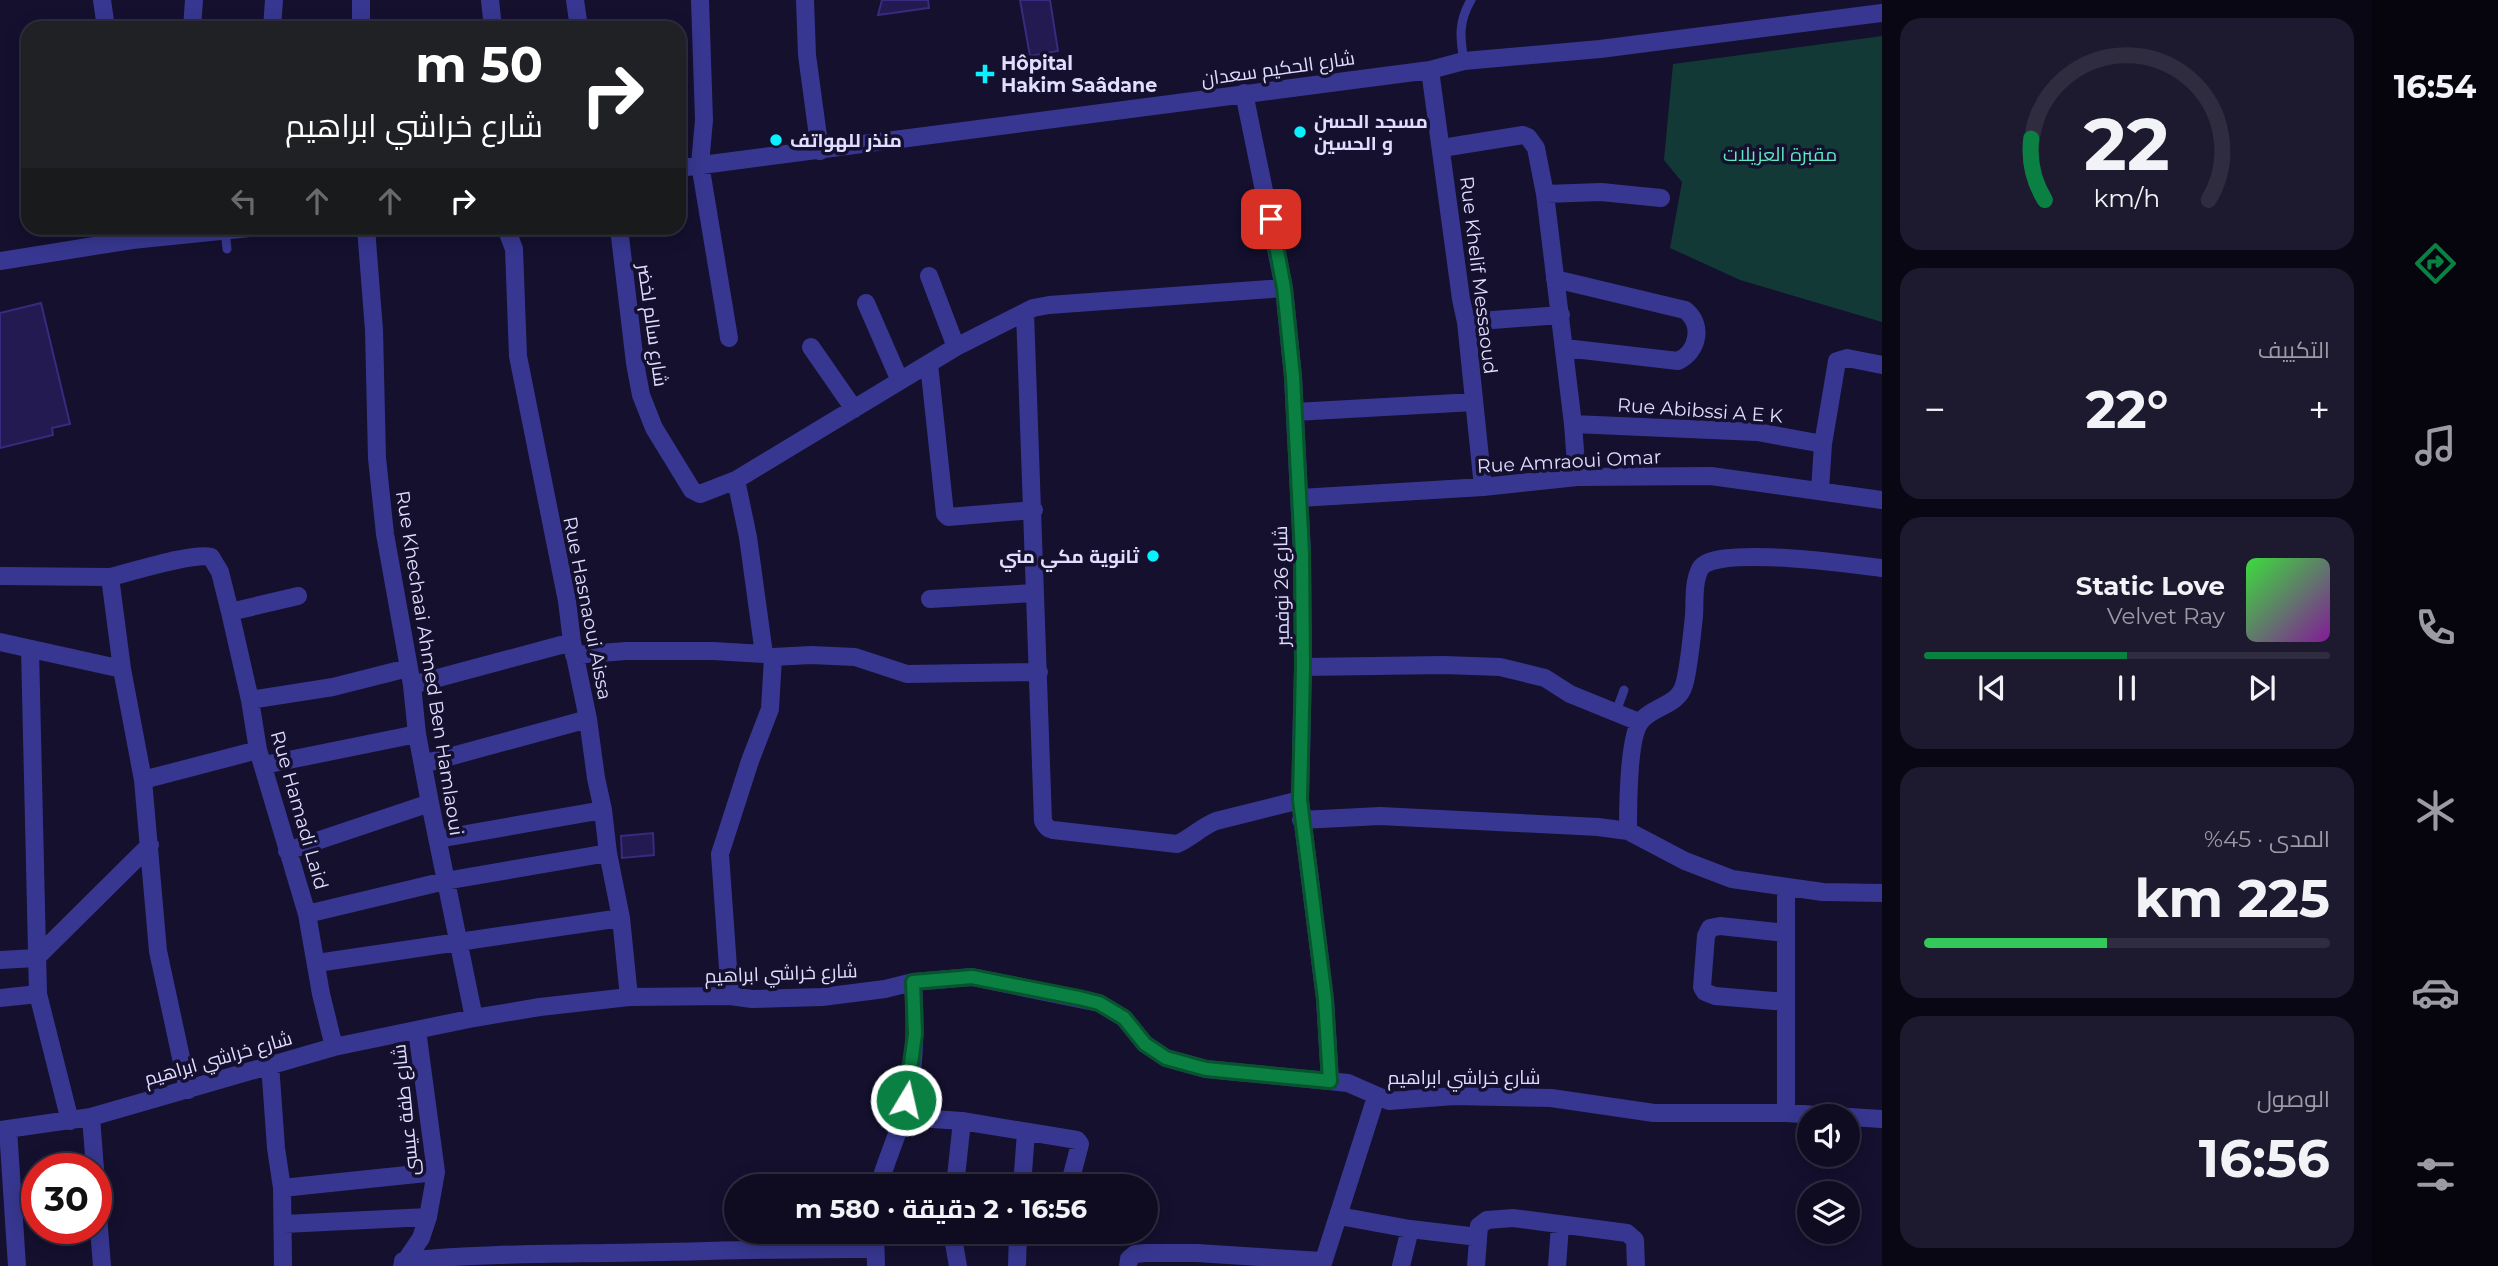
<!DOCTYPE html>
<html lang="ar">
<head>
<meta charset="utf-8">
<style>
	body { margin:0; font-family:Montserrat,Cairo,sans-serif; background:#1d1a2f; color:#f1f3f6; direction:rtl; height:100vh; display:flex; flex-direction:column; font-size:26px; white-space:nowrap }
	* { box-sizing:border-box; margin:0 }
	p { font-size:23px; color:#9b9ba5 }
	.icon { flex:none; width:38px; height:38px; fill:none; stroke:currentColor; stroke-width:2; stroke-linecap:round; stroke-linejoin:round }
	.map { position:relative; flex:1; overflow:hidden; direction:ltr }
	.drawer { display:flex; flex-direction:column; gap:18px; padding:18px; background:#080713; width:490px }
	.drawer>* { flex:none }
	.hud { position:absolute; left:21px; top:21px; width:665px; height:214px; border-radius:21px; box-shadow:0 4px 18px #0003,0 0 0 2px #2f2c40; direction:rtl; background:#202124; color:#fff; overflow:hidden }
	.buttons { position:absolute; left:1797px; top:1104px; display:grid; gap:14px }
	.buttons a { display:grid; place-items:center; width:63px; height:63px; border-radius:50%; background:#0f0c22; box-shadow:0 4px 18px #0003,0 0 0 2px #2f2c40; font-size:35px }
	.speed { position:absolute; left:21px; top:1153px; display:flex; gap:14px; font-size:35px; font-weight:700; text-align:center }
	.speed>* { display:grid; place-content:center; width:91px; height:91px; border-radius:50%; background:#0f0c22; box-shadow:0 4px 18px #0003,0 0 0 2px #2f2c40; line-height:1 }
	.speed .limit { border:10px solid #d22; background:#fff; color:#111 }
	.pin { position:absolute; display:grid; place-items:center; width:60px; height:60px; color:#fff; margin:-30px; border-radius:14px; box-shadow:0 4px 10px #0006 }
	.me { position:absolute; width:77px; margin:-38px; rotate:9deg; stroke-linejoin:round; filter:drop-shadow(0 0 5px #0008) }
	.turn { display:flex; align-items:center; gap:24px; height:147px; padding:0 28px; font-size:32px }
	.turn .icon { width:91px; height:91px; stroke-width:2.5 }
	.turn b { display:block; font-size:49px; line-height:60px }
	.lanes { display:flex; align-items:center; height:66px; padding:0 28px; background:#0003; justify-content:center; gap:35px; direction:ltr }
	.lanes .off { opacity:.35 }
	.big { font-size:52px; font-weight:700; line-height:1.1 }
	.drawer .widget { flex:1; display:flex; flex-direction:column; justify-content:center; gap:10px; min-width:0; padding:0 24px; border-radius:21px; background:#1d1a2f }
	.drawer .dial { align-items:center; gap:0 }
	.dial svg { height:182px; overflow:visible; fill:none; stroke:#2f2c40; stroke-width:7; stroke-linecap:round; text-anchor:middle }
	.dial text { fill:#f1f3f6; stroke:none }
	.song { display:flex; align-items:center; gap:21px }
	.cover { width:84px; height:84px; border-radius:10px; background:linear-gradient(135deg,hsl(120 70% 55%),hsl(290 70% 35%)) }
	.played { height:7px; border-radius:4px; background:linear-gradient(90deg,#0b8043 50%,#2f2c40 50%) }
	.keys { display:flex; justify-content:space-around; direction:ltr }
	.heat { display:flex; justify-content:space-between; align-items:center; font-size:38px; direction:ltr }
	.charge { height:10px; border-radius:5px; background:linear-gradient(90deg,#34c759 45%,#2f2c40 0) }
	.trip { position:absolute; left:724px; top:1174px; width:434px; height:70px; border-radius:35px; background:#0f0c22; box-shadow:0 4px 18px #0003,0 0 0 2px #2f2c40; font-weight:700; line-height:70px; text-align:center; direction:rtl }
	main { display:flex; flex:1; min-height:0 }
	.dock { display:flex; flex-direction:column; width:126px; justify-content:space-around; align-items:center; background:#06050e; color:#9b9ba5 }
	.dock .icon { width:49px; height:49px }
	.dock .selected { color:#0b8043 }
	.dock b { font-size:32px; color:#f1f3f6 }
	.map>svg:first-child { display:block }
	.green { fill:#123936 }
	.building { fill:#231a51; stroke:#382a7f; stroke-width:2 }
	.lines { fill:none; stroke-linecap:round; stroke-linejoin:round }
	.service { stroke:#373791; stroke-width:9 }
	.minor { stroke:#373791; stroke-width:18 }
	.route-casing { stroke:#07532c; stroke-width:18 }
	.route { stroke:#0b8043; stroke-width:12 }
	.poi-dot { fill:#09f0ff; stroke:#14102e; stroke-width:2.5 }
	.labels { text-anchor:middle; stroke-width:7; stroke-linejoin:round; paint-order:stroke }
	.poi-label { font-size:19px; font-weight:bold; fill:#e0ddff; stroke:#14102e; text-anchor:start }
	.street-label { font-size:19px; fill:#e0ddff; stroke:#14102e }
	.park-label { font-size:19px; fill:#5eeac2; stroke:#14102e }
</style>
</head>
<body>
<main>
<nav class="dock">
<b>16:54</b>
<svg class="icon selected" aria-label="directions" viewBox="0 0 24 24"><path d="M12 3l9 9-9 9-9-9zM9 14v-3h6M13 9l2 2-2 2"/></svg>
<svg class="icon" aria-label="music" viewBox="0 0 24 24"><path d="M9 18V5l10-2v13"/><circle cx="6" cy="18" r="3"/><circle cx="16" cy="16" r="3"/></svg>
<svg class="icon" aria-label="phone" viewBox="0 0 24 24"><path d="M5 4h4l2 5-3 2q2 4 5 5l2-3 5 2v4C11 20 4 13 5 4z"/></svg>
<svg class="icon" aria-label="climate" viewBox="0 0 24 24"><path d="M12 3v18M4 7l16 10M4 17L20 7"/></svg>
<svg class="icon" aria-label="car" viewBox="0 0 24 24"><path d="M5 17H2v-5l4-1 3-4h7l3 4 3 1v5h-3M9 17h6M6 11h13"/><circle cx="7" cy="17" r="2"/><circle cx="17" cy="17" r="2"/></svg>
<svg class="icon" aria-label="filters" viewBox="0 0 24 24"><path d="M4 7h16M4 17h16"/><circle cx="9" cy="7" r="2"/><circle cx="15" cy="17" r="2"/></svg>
</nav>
<section class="drawer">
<div class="widget dial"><svg viewBox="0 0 100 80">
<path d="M14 69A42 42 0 1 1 86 69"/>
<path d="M14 69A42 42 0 0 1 8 42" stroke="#0b8043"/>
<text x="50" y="56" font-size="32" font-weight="700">22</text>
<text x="50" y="72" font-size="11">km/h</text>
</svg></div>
<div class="widget"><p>التكييف</p>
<div class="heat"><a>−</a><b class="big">22°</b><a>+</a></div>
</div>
<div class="widget">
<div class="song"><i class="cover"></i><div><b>Static Love</b><p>Velvet Ray</p></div></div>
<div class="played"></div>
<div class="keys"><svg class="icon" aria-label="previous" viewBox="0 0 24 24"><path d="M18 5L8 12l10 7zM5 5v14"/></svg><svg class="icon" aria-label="pause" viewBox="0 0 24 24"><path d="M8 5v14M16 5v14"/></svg><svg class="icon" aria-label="next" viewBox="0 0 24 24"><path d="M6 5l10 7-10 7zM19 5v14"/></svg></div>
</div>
<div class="widget"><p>المدى · 45%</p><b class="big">225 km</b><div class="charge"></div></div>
<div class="widget"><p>الوصول</p><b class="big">16:56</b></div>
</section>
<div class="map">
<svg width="1882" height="1266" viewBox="0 0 1882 1266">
	<rect width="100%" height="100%" fill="#14102e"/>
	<path class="green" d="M1882,36V322L1740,280L1670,248L1682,182L1664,160L1673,64Z"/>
	<path class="building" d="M882,0H928L929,8L878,15Z
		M1020,0H1050L1058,51L1030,56Z
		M41,303L70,424L52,428L53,435L0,448V313Z
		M653,833L654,855L622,858L621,836Z"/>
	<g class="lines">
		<path class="service" d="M1464,61C1460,38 1458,22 1471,0
			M225,230L227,249
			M1616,712L1624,690"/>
		<path class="minor" d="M102,0L106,28
			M490,0L493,28
			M575,0L579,28
			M700,0L704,120L700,164L729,338
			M805,0L807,55L820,151
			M192,28L194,0
			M272,28L274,0
			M361,28V0
			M1430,70L1461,299L1466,322L1483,487
			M1244,93L1284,288L1293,377L1302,553L1303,667L1300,800L1325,999L1330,1081
			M1442,148L1523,135L1528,137L1536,148L1545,194L1573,424L1577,477
			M679,168L1430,70L1464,61L1600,49L1882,13
			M1545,194L1601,192L1661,198
			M366,228L374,330L377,458L385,534L412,685L417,734L430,803L474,1018
			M506,228L514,249L518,356L567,601L572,642L588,719L596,778L603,810L608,853L621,918L629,997
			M619,228L635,363L641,395L654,428L692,490L700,494L736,480L956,347L1033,308L1049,305L1284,288
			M0,261L132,240L250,228
			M929,276L956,347
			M1555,279L1685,310C1704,324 1698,352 1678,361L1565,348
			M866,303L900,381
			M1025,312L1043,821C1046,826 1047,829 1053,830L1177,844C1191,838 1201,827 1216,821L1300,800
			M1466,322L1561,315
			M811,347L854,409
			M929,364L945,514L948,517L1034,510
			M1295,412L1474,402
			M1573,424L1757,432L1823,444
			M736,480L748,537L764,654
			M1820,490L1823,444L1837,361L1847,358L1882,365
			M1300,498L1483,487L1577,477L1711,476L1882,500
			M0,576L110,577L122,669L143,780L258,750
			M110,577C132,572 193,552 211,557L220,572L230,612
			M298,596L230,612L250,700L258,750L307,914L321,994L334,1047
			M930,599L1035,593
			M0,642L122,669
			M30,649L38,994L70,1121
			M574,655L626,651H713L764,654L773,657L811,655L855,657L907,674L1039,672
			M1303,667L1444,665L1500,667L1545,678L1570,694L1639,722
			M412,685L572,642
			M250,700L333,687L408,668
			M423,764L588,719
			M264,765L417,734
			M143,780L158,951L188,1090
			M1301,820L1380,816L1598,827L1628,831L1685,861L1732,879L1823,892L1882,893
			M1628,831C1628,810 1628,736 1641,721C1653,706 1678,706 1684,685C1689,669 1692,633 1694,616C1695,601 1693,583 1700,569C1712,544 1854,565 1882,568
			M438,839L603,810
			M287,851L430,803
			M307,914L445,881L608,853
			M0,960L36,958L150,845
			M317,963L621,918
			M730,996L720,854L750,761L770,709L773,657
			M0,998L38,994
			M1785,1002L1715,996L1705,992L1702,987L1706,936L1710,928L1720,926L1786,933
			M270,1064L276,1148L282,1188L283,1266
			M1786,1113V888
			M91,1117L95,1169
			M903,1117L962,1121L1077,1140L1080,1144L1069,1186
			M8,1129L17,1266
			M0,1130L91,1117L334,1047L474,1018L540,1007L629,997L730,996L752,999L822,997L885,989L913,982L972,977L1099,1003L1124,1018L1145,1044L1166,1058L1206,1069L1348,1083L1389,1101L1454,1096L1551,1098L1654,1113H1786L1882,1119
			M879,1186C885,1163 895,1142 902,1119C916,1076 916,1026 913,982
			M955,1186L962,1121
			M1022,1186L1026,1132
			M282,1188L436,1172
			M96,1191L102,1266
			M1339,1216L1410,1229L1478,1237
			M284,1224L428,1217
			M875,1232L876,1266
			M952,1232L958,1266
			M403,1261C471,1254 539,1254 607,1253C696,1252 785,1248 875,1249
			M402,1266L421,1238L428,1217L436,1172L417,1030
			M1017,1266L1018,1232
			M1128,1266L1129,1259L1135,1254L1145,1253H1197L1322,1261
			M1322,1266L1376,1097
			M1401,1266L1410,1229
			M1476,1266L1479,1226L1487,1220L1513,1218L1627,1233L1635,1240L1636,1266
			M1557,1266L1560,1226"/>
	</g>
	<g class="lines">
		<g class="route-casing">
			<path id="route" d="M906,1100L915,1034L913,982L972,977L1079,998L1099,1003L1124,1018L1145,1044L1166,1058L1206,1069L1330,1081L1325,999L1300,800L1303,667L1302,553L1293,377L1284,288L1271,219"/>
		</g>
		<use href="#route" class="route"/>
	</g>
	<g class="poi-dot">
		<path d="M981.5 63.5h7v7h7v7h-7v7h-7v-7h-7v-7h7z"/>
		<circle cx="1300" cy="132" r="7"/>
		<circle cx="776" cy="140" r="7"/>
		<circle cx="1153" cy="556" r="7"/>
	</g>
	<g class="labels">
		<g class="poi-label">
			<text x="1001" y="70">Hôpital<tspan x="1001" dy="22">Hakim Saâdane</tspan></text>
			<text x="1314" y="128">مسجد الحسن<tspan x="1314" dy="22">و الحسين</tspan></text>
			<text x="790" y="147">منذر للهواتف</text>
			<text x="1139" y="563" text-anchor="end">ثانوية مكي مني</text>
		</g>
		<g class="street-label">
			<text transform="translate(1278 68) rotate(-8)" y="7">شارع الحكيم سعدان</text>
			<text transform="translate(1479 275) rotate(83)" y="7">Rue Khelif Messaoud</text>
			<text transform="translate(653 325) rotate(82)" y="7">شارع سالم لخضر</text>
			<text transform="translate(1700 410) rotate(4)" y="7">Rue Abibssi A E K</text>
			<text transform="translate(1569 461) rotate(-3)" y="7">Rue Amraoui Omar</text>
			<text transform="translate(1281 586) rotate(-91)" y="7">شارع 26 نوفمبر</text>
			<text transform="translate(588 608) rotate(79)" y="7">Rue Hasnaoui Aissa</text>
			<text transform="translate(430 663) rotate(81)" y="7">Rue Khechaai Ahmed Ben Hamlaoui</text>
			<text transform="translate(300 810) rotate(74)" y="7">Rue Hamadi Laid</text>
			<text transform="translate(781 973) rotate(-2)" y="7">شارع خراشي ابراهيم</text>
			<text transform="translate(218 1058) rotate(-16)" y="7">شارع خراشي ابراهيم</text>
			<text x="1464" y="1084">شارع خراشي ابراهيم</text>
			<text transform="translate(405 1110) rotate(-96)" y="7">شارع طفة عيسى</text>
		</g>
		<g class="park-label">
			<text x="1780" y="161">مقبرة العزيلات</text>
		</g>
	</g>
</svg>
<div class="buttons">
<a><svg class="icon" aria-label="sound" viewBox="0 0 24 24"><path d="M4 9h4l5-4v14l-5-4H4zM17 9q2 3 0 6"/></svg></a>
<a><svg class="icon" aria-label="layers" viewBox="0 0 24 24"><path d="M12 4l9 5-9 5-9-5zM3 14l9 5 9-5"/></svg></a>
</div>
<div class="speed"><div class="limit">30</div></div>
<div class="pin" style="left:1271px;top:219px;background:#d93025"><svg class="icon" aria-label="arrive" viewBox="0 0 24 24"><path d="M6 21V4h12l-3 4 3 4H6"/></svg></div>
<svg class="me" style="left:906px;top:1100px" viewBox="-20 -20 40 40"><circle r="17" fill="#0b8043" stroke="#fff" stroke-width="3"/><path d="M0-11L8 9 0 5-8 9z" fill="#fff"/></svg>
<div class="trip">16:56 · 2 دقيقة · 580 m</div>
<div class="hud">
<div class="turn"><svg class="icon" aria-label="right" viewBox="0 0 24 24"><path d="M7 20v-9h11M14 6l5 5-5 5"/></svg><div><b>50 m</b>شارع خراشي ابراهيم</div></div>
<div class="lanes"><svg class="icon off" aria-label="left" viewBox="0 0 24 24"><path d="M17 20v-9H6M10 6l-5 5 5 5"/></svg><svg class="icon off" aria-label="ahead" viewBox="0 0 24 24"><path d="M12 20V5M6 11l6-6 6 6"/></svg><svg class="icon off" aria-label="ahead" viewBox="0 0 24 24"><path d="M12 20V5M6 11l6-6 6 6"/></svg><svg class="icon" aria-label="right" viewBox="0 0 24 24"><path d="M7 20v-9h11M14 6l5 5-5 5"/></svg></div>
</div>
</div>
</main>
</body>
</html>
